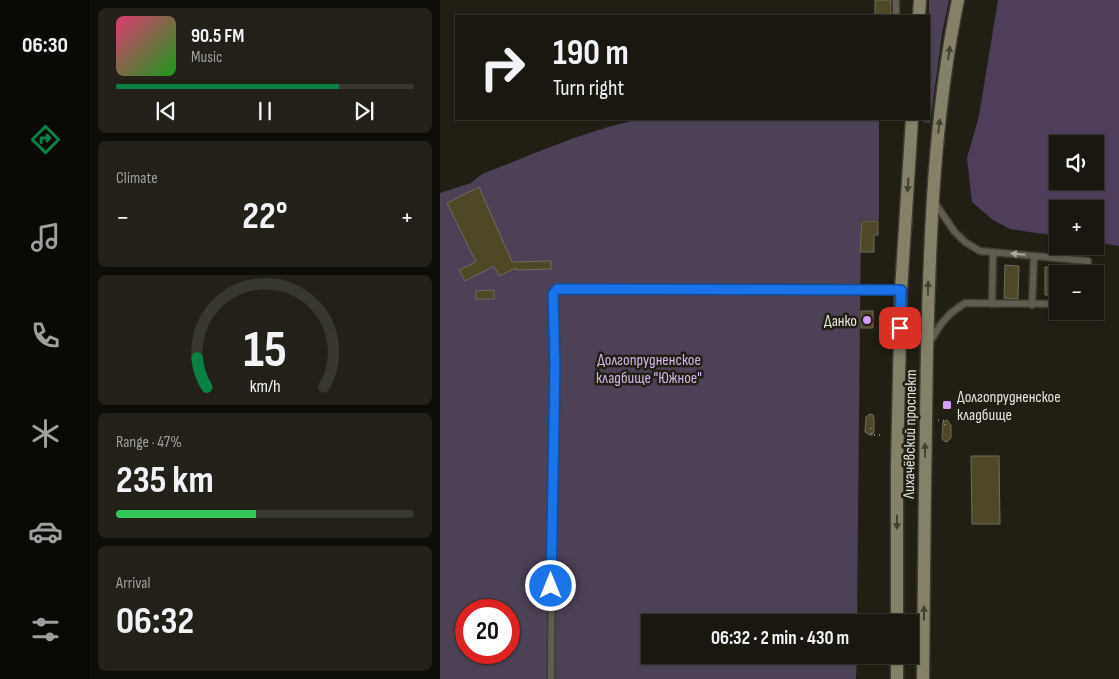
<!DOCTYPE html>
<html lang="en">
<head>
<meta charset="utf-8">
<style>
	body { margin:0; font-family:"Sofia Sans Condensed",sans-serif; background:#222018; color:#f1f3f6; height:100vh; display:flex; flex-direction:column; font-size:19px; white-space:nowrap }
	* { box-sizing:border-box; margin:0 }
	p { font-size:16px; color:#9f9f9e }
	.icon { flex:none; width:28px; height:28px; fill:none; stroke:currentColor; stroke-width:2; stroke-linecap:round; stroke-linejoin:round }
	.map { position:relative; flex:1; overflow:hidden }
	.details { display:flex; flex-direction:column; gap:8px; padding:8px; background:#0e0d08; width:350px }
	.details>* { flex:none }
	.top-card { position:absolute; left:15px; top:15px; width:475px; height:105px; border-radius:0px; box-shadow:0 1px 4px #0004,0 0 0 1px #37362f; background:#19170f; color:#f1f3f6; overflow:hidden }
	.controls { position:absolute; left:609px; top:135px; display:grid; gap:10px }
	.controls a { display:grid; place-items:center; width:55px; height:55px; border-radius:0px; background:#19170f; box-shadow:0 1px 4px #0004,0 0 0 1px #37362f; font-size:25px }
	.speed { position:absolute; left:15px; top:599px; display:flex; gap:10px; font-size:25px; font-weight:700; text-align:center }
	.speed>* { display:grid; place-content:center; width:65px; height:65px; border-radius:50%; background:#19170f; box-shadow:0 1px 4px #0004,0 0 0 1px #37362f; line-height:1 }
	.speed .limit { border:8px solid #d22; background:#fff; color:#111 }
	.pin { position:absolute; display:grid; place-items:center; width:42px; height:42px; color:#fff; margin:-21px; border-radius:10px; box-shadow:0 2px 8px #0006 }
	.me { position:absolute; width:55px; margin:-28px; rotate:0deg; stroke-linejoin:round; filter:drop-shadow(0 0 4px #0008) }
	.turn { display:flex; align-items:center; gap:18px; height:105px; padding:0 15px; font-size:22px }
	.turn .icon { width:65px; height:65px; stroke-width:2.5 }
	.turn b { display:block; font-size:35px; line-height:42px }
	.big { font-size:38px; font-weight:700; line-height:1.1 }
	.details .card { flex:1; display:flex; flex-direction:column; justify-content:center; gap:8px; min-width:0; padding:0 18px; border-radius:8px; background:#222018 }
	.details .dial { align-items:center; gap:0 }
	.dial svg { height:130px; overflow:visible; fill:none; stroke:#37362f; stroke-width:7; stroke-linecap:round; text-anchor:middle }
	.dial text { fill:#f1f3f6; stroke:none }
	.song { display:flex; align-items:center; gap:15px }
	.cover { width:60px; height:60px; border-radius:8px; background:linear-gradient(135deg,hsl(340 70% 55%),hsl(120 70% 35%)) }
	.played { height:5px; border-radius:2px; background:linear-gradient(90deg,#0b8043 75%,#37362f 75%) }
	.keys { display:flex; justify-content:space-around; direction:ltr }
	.heat { display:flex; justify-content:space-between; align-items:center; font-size:28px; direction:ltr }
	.charge { height:8px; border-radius:4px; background:linear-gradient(90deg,#34c759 47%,#37362f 0) }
	.trip { position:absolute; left:201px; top:614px; width:278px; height:50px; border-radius:0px; background:#19170f; box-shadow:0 1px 4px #0004,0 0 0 1px #37362f; font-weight:700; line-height:50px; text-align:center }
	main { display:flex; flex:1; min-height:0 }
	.tabs { display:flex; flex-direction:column; width:90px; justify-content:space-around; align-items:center; background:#0a0906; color:#9f9f9e }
	.tabs .icon { width:35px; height:35px }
	.tabs .active { color:#0b8043 }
	.tabs b { font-size:22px; color:#f1f3f6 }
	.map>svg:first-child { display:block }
	.green { fill:#4c4156; fill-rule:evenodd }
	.forest { fill:#4e3e5b; fill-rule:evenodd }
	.building { fill:#4e4827; stroke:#6f6c5f }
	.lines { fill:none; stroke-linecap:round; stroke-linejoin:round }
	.service-casing { stroke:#3d3b30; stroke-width:9 }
	.secondary-casing { stroke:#3d3b30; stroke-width:15 }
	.path { stroke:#7d7b72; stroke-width:2; stroke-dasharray:1 4; stroke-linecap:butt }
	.service { stroke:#605d4f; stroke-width:6 }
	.secondary { stroke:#858169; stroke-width:12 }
	.oneway { fill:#444132 }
	.oneway2 { fill:#aaa79d }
	.route-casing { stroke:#114b97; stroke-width:12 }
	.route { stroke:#1a73e8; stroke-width:9 }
	.poi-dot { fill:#d39cfd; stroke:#211f14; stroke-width:2 }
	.labels { text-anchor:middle; stroke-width:5; stroke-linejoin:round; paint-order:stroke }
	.poi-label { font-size:16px; fill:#e6e4dd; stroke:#211f14; text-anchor:end }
	.park-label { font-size:16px; fill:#d4b6ec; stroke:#211f14 }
	.street-label { font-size:16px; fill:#e6e4dd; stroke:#211f14 }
</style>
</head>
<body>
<main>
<nav class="tabs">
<b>06:30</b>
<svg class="icon active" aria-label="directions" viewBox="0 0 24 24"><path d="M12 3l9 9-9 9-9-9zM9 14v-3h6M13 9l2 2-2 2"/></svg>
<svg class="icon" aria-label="music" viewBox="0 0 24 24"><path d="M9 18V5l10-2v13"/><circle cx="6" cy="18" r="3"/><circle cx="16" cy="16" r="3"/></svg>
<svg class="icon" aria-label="phone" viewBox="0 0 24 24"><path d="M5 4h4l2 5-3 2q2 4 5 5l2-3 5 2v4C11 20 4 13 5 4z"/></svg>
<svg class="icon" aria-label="climate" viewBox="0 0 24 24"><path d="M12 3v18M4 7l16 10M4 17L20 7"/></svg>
<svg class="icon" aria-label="car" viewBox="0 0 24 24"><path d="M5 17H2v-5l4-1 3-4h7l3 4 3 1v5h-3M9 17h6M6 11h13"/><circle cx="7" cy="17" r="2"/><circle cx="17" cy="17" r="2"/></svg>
<svg class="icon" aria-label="filters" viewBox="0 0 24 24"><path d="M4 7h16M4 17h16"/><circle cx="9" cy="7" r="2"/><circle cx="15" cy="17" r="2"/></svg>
</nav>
<section class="details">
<div class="card">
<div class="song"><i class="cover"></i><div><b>90.5 FM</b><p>Music</p></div></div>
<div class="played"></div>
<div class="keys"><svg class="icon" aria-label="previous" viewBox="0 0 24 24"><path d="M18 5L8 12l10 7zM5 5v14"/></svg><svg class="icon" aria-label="pause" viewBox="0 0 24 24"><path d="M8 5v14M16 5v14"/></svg><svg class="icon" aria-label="next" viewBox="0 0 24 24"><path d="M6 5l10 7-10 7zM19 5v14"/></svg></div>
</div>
<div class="card"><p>Climate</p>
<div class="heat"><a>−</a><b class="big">22°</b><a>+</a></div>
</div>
<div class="card dial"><svg viewBox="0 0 100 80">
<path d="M14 69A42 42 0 1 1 86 69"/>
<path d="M14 69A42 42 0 0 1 8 51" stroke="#0b8043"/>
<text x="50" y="56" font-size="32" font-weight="700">15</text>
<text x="50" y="72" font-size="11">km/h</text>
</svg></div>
<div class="card"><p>Range · 47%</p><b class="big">235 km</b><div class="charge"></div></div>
<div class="card"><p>Arrival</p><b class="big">06:32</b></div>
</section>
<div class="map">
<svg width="679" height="679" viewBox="0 0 679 679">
	<rect width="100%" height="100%" fill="#211f14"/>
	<path class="green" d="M489,0H509L502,34L490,123L483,122V119H489Z
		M201,119H439V220H421L417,622H210V655H417L416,679H0V193L31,183L42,174C95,154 145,130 201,119ZM26,610H69V652H26Z"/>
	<path class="forest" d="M558,0H679V246L655,242V209H618L617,236L570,229L553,220L532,202L527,158L539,116ZM618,144H655V181H618Z"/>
	<path class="building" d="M435,0H451V16H435Z
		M39,187L72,262L111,261V269L76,270V268L59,276L54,266L25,281L19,270L36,262L7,203Z
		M422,221H438V235H434V252H420Z
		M565,265L579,266L578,299L564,298Z
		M605,267H618V295H605Z
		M54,290V299H36V291Z
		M421,311H433V328H421Z
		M430,414L433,415L434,419V432L432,435H430L425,432L426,417Z
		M507,420L511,425V438L507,442L504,441L502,438L503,422Z
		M531,456H559L560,524H532Z"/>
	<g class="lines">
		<g class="service-casing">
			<path id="service" d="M456,16V0
				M495,203L514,231L525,242L540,251L648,261L647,274
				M552,304L553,252
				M592,305L594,256
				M491,340L501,324L511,313L525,303L618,304
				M111,679C111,551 116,422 113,294L117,289L461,290"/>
		</g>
		<g class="secondary-casing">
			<path id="secondary" d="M479,16L480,0
				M457,622V465L461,290L472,119
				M457,655V679
				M483,679C484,569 485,460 487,350C490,233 494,115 518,0"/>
		</g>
		<path class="path" d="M498,420L505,421V429
			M431,428V435H441"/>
		<use href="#service" class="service"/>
		<use href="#secondary" class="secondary"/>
	</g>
	<defs><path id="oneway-solid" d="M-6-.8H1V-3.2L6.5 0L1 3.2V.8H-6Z" transform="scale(1.25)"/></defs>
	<g class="oneway">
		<use href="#oneway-solid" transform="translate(509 53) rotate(-82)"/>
		<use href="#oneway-solid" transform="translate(499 126) rotate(-84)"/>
		<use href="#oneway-solid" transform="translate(468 185) rotate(94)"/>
		<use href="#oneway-solid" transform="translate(488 288) rotate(-89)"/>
		<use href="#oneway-solid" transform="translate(485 450) rotate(-90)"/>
		<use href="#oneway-solid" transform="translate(457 522) rotate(90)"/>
		<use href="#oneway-solid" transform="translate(484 613) rotate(-90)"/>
	</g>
	<use class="oneway2" href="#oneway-solid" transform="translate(578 254) rotate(-175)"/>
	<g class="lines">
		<g class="route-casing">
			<path id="route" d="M111,586L115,366L113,294L117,289L461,290L460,328"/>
		</g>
		<use href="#route" class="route"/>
	</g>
	<g class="poi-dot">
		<circle cx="427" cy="320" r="5"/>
		<rect x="502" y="400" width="10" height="10" rx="2.5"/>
	</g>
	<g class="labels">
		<g class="poi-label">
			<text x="417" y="326">Данко</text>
			<text x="517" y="402" text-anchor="start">Долгопрудненское<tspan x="517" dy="18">кладбище</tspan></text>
		</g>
		<g class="park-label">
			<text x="209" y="365">Долгопрудненское<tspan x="209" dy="18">кладбище "Южное"</tspan></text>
		</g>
		<g class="street-label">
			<text transform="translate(469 434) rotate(-89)" y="6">Лихачёвский проспект</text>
		</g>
	</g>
</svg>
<div class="controls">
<a><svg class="icon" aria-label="sound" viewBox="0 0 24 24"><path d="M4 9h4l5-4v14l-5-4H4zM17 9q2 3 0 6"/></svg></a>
<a>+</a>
<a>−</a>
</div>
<div class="speed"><div class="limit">20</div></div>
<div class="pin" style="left:460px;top:328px;background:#d93025"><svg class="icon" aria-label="arrive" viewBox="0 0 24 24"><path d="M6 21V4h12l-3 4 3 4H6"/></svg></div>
<svg class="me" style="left:111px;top:586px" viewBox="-20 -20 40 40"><circle r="17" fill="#1a73e8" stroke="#fff" stroke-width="3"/><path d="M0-11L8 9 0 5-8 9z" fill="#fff"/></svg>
<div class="trip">06:32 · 2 min · 430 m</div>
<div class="top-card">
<div class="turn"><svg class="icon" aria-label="right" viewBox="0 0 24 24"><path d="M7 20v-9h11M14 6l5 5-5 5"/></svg><div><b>190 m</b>Turn right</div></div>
</div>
</div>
</main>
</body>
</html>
